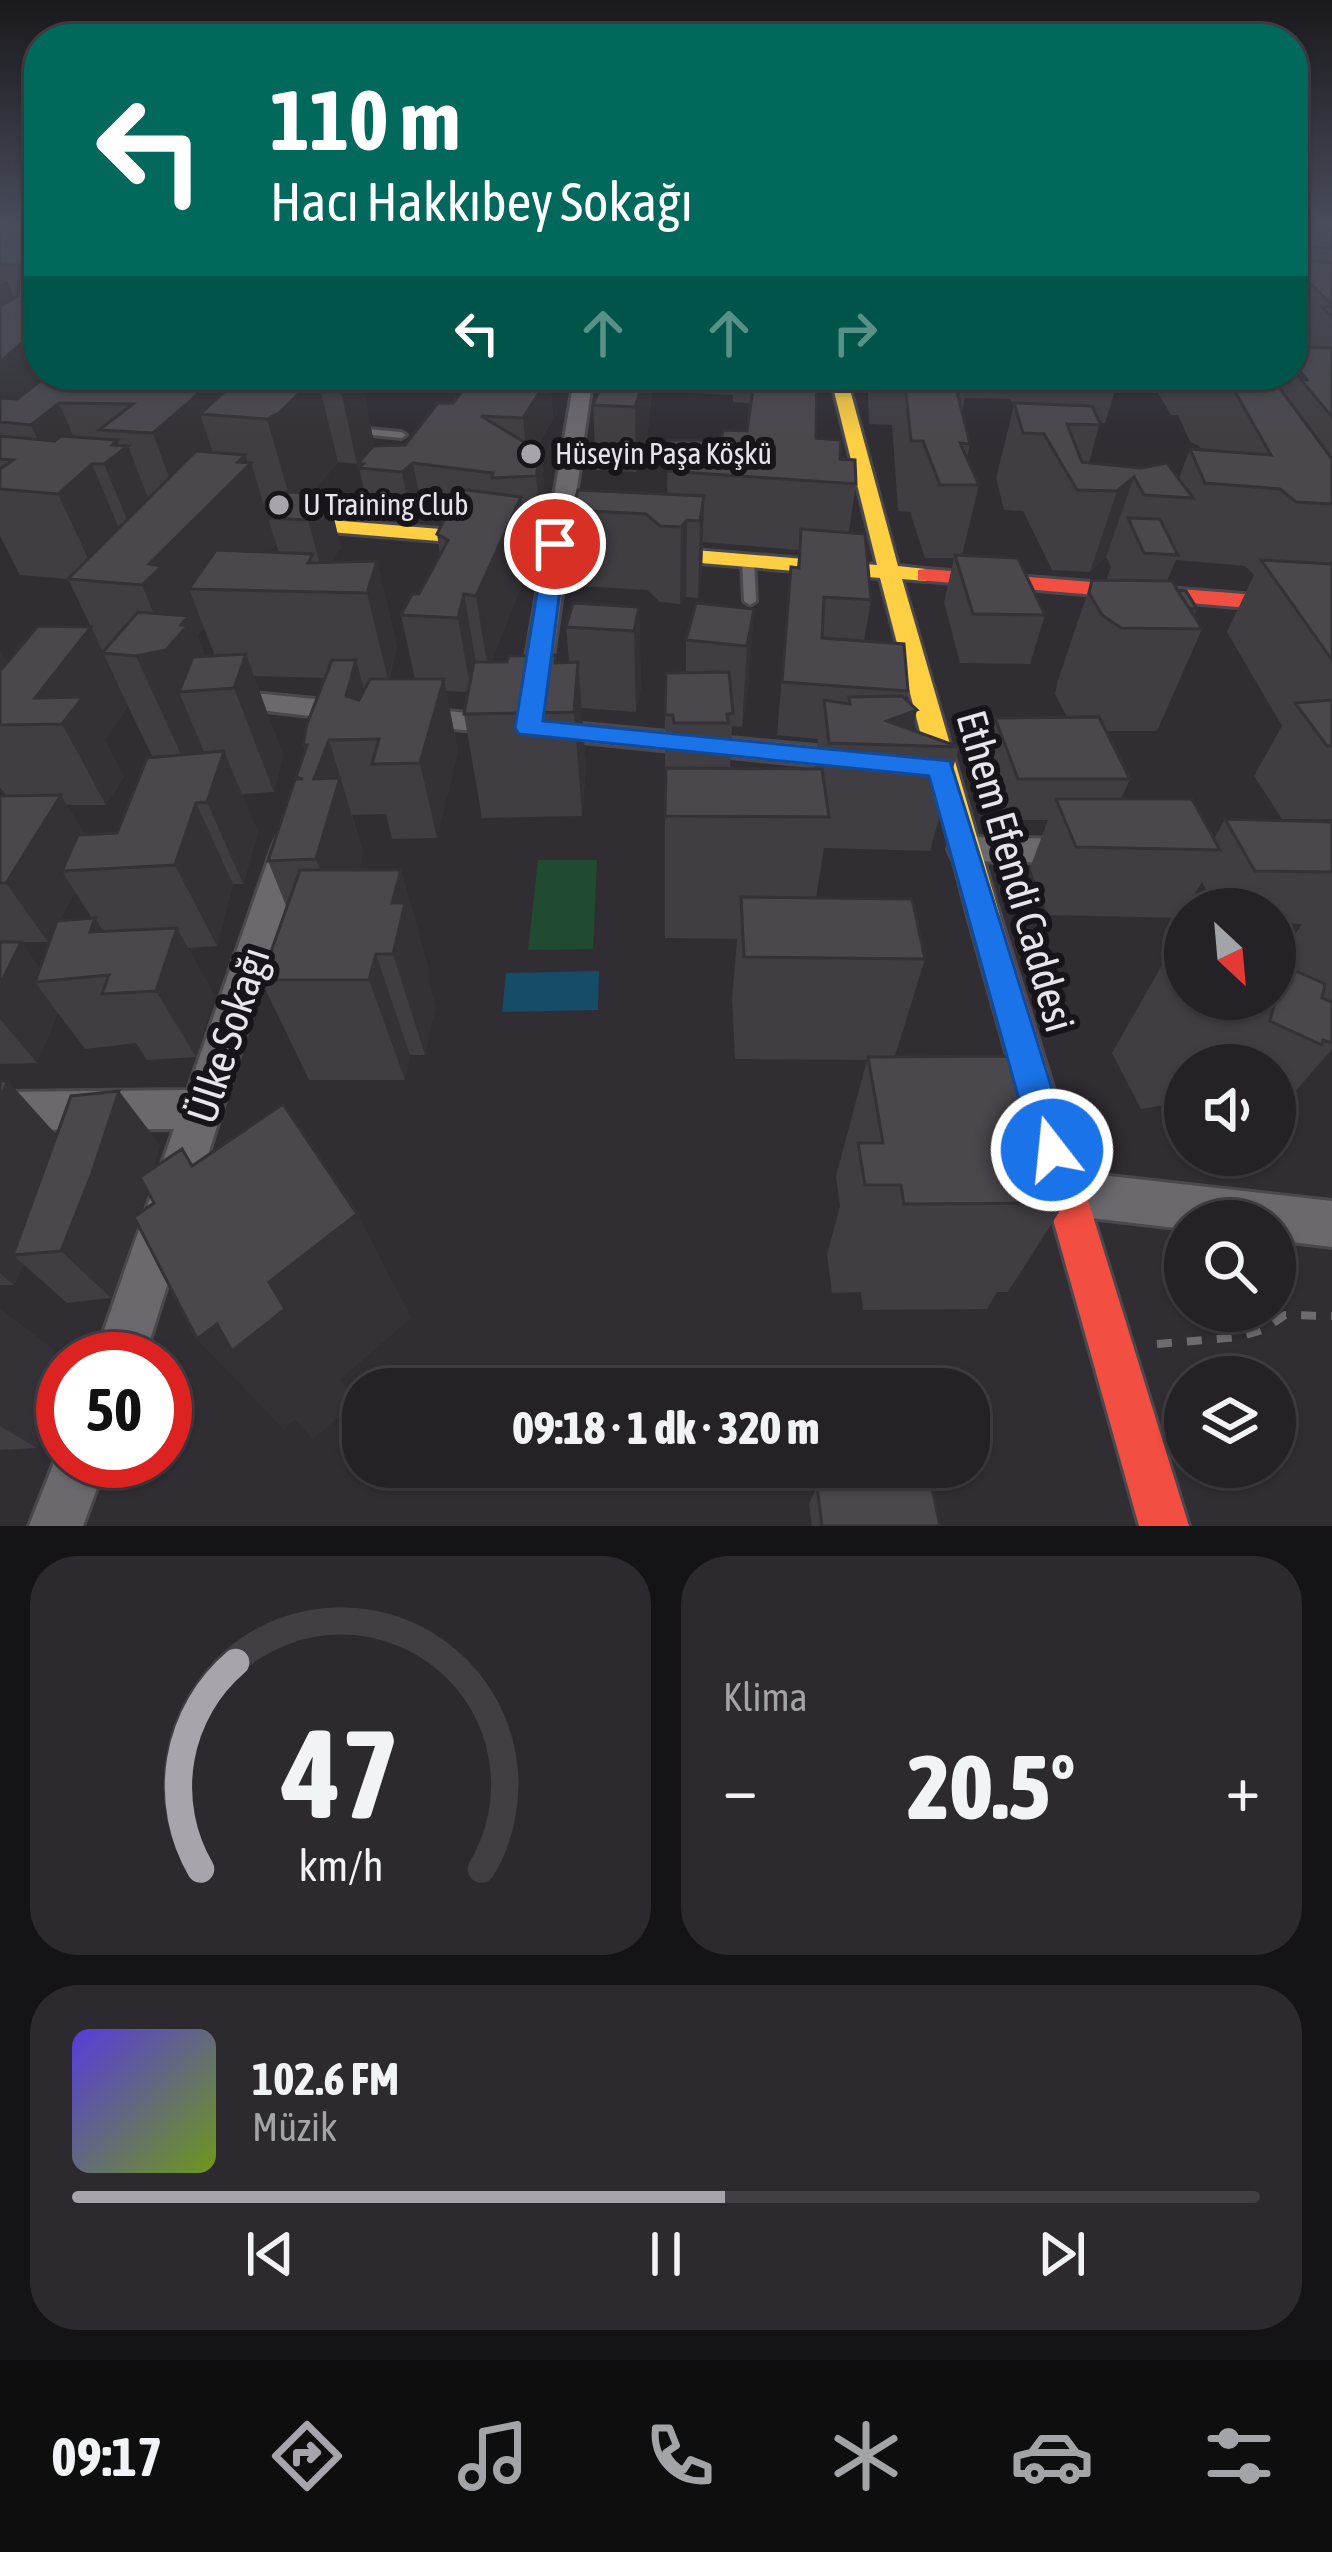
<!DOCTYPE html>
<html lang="tr">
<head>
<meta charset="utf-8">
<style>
	body { margin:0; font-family:"Asap Condensed",sans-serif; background:#2c2a2e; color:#f1f3f6; height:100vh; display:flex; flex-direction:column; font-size:45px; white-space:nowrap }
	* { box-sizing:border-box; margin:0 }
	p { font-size:39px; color:#a3a4a7 }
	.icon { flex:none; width:66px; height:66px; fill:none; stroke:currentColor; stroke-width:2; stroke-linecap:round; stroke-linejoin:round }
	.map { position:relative; height:1526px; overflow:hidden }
	.side { display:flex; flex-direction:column; gap:30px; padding:30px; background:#141315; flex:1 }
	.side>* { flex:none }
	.hud { position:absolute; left:24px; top:24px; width:1284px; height:366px; border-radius:48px; box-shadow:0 3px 9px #0004,0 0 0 3px #413f43; background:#00695c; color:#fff; overflow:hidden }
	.needle { width:78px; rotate:154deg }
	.tools { position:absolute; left:1164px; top:888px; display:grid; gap:24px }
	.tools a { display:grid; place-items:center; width:132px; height:132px; border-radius:50%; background:#242226; box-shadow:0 3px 9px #0004,0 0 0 3px #413f43; font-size:60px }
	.speed { position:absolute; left:36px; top:1332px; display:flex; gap:24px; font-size:60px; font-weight:700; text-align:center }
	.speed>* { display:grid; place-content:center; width:156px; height:156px; border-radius:50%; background:#242226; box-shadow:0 3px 9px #0004,0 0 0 3px #413f43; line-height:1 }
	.speed .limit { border:18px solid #d22; background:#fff; color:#111 }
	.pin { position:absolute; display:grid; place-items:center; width:102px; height:102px; color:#fff; margin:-51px; border:6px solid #fff; border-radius:50%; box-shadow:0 3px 12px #0007 }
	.me { position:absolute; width:132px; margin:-66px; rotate:344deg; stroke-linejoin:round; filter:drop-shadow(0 0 9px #0008) }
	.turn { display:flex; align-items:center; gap:42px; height:252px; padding:0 48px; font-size:54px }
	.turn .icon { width:156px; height:156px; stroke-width:2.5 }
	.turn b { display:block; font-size:84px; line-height:102px }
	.lanes { display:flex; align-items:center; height:114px; padding:0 48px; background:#0003; justify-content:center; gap:60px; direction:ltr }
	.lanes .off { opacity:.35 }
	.big { font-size:90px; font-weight:800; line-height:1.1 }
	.side .card { flex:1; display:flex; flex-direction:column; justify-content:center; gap:18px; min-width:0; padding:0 42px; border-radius:48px; background:#2c2a2e }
	.side .dial { align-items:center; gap:0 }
	.dial svg { height:312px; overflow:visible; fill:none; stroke:#413f43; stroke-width:7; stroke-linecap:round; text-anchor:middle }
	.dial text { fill:#f1f3f6; stroke:none }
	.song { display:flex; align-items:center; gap:36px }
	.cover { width:144px; height:144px; border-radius:18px; background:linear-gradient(135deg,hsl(250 70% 55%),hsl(80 70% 35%)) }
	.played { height:12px; border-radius:6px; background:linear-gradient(90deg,#a8a4ab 55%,#413f43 55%) }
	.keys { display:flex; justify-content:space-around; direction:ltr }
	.heat { display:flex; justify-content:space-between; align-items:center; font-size:66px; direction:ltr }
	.side .tiles { flex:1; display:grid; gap:30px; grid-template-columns:1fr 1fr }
	.card:last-child { grid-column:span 2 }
	.trip { position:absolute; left:342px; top:1368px; width:648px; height:120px; border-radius:48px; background:#242226; box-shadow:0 3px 9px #0004,0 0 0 3px #413f43; font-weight:800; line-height:120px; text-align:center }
	.tab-bar { display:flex; height:192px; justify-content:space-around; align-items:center; background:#0e0e0f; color:#a3a4a7 }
	.tab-bar .icon { width:84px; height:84px }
	.tab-bar .active { color:#a8a4ab }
	.tab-bar b { font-size:54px; color:#f1f3f6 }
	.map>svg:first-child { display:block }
	.green { fill:#204b31 }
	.water { fill:#164c67 }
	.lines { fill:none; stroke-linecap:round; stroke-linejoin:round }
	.lane-casing { stroke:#4a484d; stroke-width:6 }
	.street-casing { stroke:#4a484d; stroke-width:6 }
	.slow-casing { stroke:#4a484d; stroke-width:6 }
	.jam-casing { stroke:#4a484d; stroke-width:6 }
	.path { stroke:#6d6b6f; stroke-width:8; stroke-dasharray:15 15; stroke-linecap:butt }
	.lane { fill:#6c696e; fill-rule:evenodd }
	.street { fill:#6c696e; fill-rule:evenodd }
	.slow { fill:#ffcf43; fill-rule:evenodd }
	.jam { fill:#f24e42; fill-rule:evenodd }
	.wall { fill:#403e42; fill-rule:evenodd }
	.shaded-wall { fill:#343236 }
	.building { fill:#4b484d; stroke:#343236; stroke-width:3 }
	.route { fill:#1a73e8; stroke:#114b97; stroke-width:3 }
	.poi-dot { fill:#a8a4ab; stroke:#17141a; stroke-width:4.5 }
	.labels { text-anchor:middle; stroke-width:12; stroke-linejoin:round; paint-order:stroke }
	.far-poi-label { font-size:30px; fill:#e8e4ec; stroke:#17141a; text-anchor:start }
	.near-street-label { font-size:42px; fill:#e8e4ec; stroke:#17141a }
</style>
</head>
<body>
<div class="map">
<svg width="1332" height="1526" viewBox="0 0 1332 1526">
	<rect width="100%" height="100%" fill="#302d33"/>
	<path class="green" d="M538,860H597L593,949L528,950Z"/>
	<path class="water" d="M599,971L598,1010L502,1012L506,973Z"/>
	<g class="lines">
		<g class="lane-casing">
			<path id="lane" d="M356,428L401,432L406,435L401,438L353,433L351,431Z
				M748,555L754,559L756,601L750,605L744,601L742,559Z"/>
		</g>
		<g class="street-casing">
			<path id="street" d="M575,375H593L548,692L534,701L520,692Z
				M1074,375L1200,379L1209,384L1200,389L1080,384L1074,383Z
				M223,690L355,703L369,712L355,721L213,705L209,699Z
				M415,708L857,750L872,760L857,770L405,724L401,717L405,710Z
				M289,834L301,837L305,846L144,1359H94L174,1129L0,1130V1092L188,1090L273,846L277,837Z
				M964,837L1074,839L1086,842L1090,851L1086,860L1074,863L964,861L952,858L948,849L952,840Z
				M1065,1171L1332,1201V1247L1275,1240V1221H1185V1229L1065,1215L1049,1209L1043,1193L1049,1177Z
				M62,1442L63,1461H107L83,1526H29Z"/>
		</g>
		<g class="slow-casing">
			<path id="slow" d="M830,375H846L898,566L926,569L937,575L926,581L902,579L1000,916L995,925L984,929L973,925L968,916L880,578L282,528L272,522L282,516L877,565Z"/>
		</g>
		<g class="jam-casing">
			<path id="jam" d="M926,569L1332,601V615L918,580V570Z
				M984,903L995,907L1000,916L1189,1526H1139L968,916L973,907Z"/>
		</g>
		<path class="path" d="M1157,1344L1239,1337L1265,1329L1285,1315L1332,1316"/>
		<use href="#lane" class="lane"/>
		<use href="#street" class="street"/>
		<use href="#slow" class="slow"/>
		<use href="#jam" class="jam"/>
	</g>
	<path class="wall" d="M0,226H39V375H360L374,443L357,464L338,462L312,493L341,547L331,562L377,561L397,646L389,679H415L401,615L419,594L440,554L437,534L447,513L422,509L411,518L370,515L358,464L405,445L453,403L550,380L553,419L536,449L541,452L545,498L540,523L524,524L529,567L491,662H507L556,655V662H569L566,627L639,607L641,687L636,712L581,708L586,765L582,816L482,818L464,714L468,692L446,691L458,752L437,838L392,839L386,814L352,815L363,853L359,870H401L430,974L428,982L435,1006L425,1055H410L405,1080H309L261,980L287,908L268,861L297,779L305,751L303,745L325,678L254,676L283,756L274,792L242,794L258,833L243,884H233L217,946L188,948L214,995L196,1057L147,1060L136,1043L85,1049L58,1013L37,1063L0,1064V796H6L0,787V651L7,663L91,627L103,652L68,579L20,575L0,536ZM265,507L275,508L268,518L279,553L269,552L276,544ZM204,628L215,656H205L197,636ZM128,706L152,756L159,757L117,833L85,835L67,805H106L124,777L105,740ZM75,892L92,918L59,921ZM53,933L40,969L21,942H48Z
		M1293,226H1332V819H1282L1254,776L1282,726L1227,632L1254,575L1245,566L1176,560L1167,581L1197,609L1194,616L1202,629L1157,731H1106L1130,779L1121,799L1214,839L1225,819L1332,822V967L1321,982L1332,967V1049L1275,1115V1065H1185V1102L1141,1109L1112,1053L1170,951L1185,949V999H1275L1282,936L1291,940L1302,924L1275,923V909H1216L1202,882L1181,918L1047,915L1030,868L1048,820H1004L983,758L995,718L1067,717L1055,694L1058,680L1092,580H1106L1111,567L1106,557L1090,572L1052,570L1023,511L1004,510L996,478L1014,406L1010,399L965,398L962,413L970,444L967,458L979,485L962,555L1045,615L1030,664L960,663L944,602L954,558H925L910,512L898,511L892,425L869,424L868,392H860L859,375H1120L1105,423H1100L1089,463L1179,478L1190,449H1201L1199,446L1190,442L1178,415H1171L1157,391L1162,375H1293V347L1305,346L1293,332Z
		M394,375H457L450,384L396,382Z
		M602,375H667L662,392L652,391L647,439L636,472L596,470L593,405L603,383Z
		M668,375H817L816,438L840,459L856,484L849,532L871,600L864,641L908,691L906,700L912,730L959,747L930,851L824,848L816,898L925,959L895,1056L1031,1135L1077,1184L1008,1292H997L987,1309L863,1310L861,1292L832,1293L827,1255L840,1206L836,1176L867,1060L735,1059L732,1000L737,939L665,938V715L686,673V640L754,609L748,689L742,727L732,726L730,769H814L818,739L777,735L791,567L797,568L799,550L703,542L702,571L698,598L686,597L680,604L660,602L647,590L578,586L572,510L667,494L668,440H721L747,431L751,403L733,402V395L668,392Z
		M0,1081H8L56,1135L160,1145L154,1167L194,1165L357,1214L411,1318L340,1379L354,1403L313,1439L295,1419L284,1429L197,1339L138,1225L111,1298L67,1303L23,1264L14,1285H0ZM147,1191L154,1203L141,1212Z
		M0,1309L65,1359H63L37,1448L0,1450Z
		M817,1486L940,1526H812L809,1504Z"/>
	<path class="shaded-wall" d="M7,281L30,336L39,331V375H85L0,422V285Z
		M214,375H279L200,414L216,462L177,500L153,433Z
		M340,375H360L374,443L357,464L338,377Z
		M538,375H557L550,380L553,419L527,463L523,418Z
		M646,375H651L652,391L647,439L636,472L635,407Z
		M662,375H667L662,392Z
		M317,376L338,462L304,503L293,509L267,419Z
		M59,403L87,468L61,490L31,425Z
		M117,440L121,451L128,446L161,531L140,551L104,464L112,445Z
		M541,452L545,498L540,523L536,476Z
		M245,455L249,465L251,463L276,544L236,590L189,589L204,628L197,636L218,689L179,692L205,754L183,759L136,656L168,648L142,585L149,564Z
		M413,463L422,509L411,518L402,472Z
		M92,464L128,550L99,582L58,494Z
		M1134,477L1106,557L1090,572L1117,491Z
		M328,494L341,547L323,575L308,520Z
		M704,496L702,571L698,598L700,521Z
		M521,497L529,567L488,670L476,596Z
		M687,520L686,597L680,604L681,527Z
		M377,561L397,646L388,680L367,593Z
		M464,594L477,668L471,692L458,618Z
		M639,607L641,687L636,712L634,631Z
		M754,609L748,689L742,727L747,646Z
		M91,627L128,706L105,740L124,777L106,805L62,724L35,698Z
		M0,651L28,700L0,725Z
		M246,654L283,756L274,792L234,688Z
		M356,660L376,733L346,696Z
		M578,662L586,765L582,816L574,712Z
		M444,679L458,752L437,838L420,763Z
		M917,710L909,745L887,721Z
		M329,740L363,853L343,934L316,859L314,779Z
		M224,751L258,833L243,884L207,802Z
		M61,795L96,854L62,871L75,892L48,942L6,883Z
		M196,803L233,884L217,946L175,865Z
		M401,870L430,974L428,982L435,1006L425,1055L393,954L392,903Z
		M95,918L138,986L90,932Z
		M177,928L214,995L196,1057L156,991Z
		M21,942L49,981L35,982L58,1013L37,1063L0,1019V985Z
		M376,954L410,1055L405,1080L369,980Z
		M8,1081L70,1150L13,1255L23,1264L14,1285L0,1273V1098Z
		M119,1091L160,1145L138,1225L111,1298L61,1251Z
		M357,1214L411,1318L340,1379L354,1403L313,1439L295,1419L284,1429L197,1339Z
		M0,1309L65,1359H63V1374L37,1448L0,1426Z"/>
	<path class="building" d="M0,226H39V331L34,332L0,362V306L18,296L20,265H0Z
		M1293,226H1332V248L1311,247L1306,251L1308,261L1332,263V305L1293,266Z
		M1322,307H1332V317Z
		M1293,347L1332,348V417L1298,376L1308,381L1293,363Z
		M48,375H214L194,398L153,433L99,430L133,404L59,403L31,425L0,422V398L17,399Z
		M243,375H340L338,377L317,376L279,413L267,419L200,414Z
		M474,375L550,376L523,418L481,416L541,452L536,476L492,478L493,473L413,463L402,472L359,468L363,464H358L373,446L405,445L438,403H453Z
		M606,375H646L635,407L593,405Z
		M755,375H817L816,438L841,440L840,459L855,460L856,484L668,471V440H721L723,430L747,431Z
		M904,375H964L968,384H955L970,444L960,443L979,485H940L923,441H911Z
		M1224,375H1270L1332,459V504L1296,502L1280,489L1205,483L1190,449L1271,455L1226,376Z
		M1014,403L1092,406L1101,425L1067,424L1082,462L1141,468L1167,463L1193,498L1144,495L1134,477L1117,491L1077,490L1044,434L1023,433Z
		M0,436L55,441L61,436L117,440L112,445L128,446L104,464H92L58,494L0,489V469L13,460L0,459Z
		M196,451L245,455L238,462L251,463L149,564L162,566L142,585L68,579Z
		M459,489L521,497L476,596L464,594L458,618L401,615L412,594H419L448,540L437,534Z
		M578,490L704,496L700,521L687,520L681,527L660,526L646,514L572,510Z
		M286,492L328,494L308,520L268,518Z
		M1128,518L1160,519L1178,555L1144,553Z
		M801,529L865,534L871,600L824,597L822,638L904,644L908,691L782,682L791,567L799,568Z
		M216,550L313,554L308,563L377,561L367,593L189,589Z
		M955,555L1018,558L1045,615L973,614Z
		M1261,560L1332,564V660Z
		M1092,580L1172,581L1202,629L1121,628L1102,615L1089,593Z
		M1177,590L1186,591L1197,609L1189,608Z
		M573,603L639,607L634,631L566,627Z
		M696,603L754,609L747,646L686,640Z
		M138,612L189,616L181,625L187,626L166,650L136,656L102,653Z
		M38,626L91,627L35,698L83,697L62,724L0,725V671Z
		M246,654L234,688L179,692L193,657Z
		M556,655L555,663L578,662L574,712L464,714L474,662H507L509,656Z
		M332,660H356L346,696L359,700L370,679H444L420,763L372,764L379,739L329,740L314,779L340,778L316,859L268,861L295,779H303L296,777L307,745H303L307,724Z
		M729,672L733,713L727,714L728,723H674L673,715H665L666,673Z
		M902,696L917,710L887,721L959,747L829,743L824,700L850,704L849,697Z
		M1332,700V746H1327L1295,703Z
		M1099,717L1130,779H1018L995,718Z
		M224,751L207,802L196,803L175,865L62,871L78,835L117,833L147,758Z
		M666,768L822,769L829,817L665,816Z
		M61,795L6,883H0V796Z
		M1056,799H1192L1220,850L1076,847Z
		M1225,819L1332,822V872L1255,871Z
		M300,870H401L392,903H405L393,954H376L369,980H261Z
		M741,897L912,899L925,959L744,957Z
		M95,918L90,932L177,928L156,991L102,994L109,975L35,982L57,921Z
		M1275,926L1284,930L1282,936L1294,942L1287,967L1325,984L1322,998L1332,1002V1043L1323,1040L1322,1045L1270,1021L1275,1001L1207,1010L1201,999H1275Z
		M0,942H21L0,985Z
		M1185,949V974L1170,951Z
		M1009,1056L1031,1135H1062L1077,1184H1047L1053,1203L904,1204L901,1185H865L858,1143H883L868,1057Z
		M0,1081H8L0,1098Z
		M119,1091L92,1173L61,1251L13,1255L71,1096Z
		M283,1104L357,1214L269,1282L285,1309L232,1351L217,1324L197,1339L134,1217L154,1203L140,1177L182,1149L192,1166Z
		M930,1478L940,1526H822L817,1486Z"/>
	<linearGradient id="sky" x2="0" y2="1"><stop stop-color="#1a191c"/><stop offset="0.51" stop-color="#484c5b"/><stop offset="1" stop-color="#484c5b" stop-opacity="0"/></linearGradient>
	<rect width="1332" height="439" fill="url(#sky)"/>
	<path class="route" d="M555,538L566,544L543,721L950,761L1071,1150L1066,1163L1052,1169L1038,1163L1033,1150L929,776L519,734L515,728L545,544Z"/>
	<g class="poi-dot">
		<circle cx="531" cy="454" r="12"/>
		<circle cx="279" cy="505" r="12"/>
	</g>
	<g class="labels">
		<g class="far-poi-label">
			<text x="555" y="464">Hüseyin Paşa Köşkü</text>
			<text x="303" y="515">U Training Club</text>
		</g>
		<g class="near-street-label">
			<text transform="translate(1016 871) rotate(74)" y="15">Ethem Efendi Caddesi</text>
			<text transform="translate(228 1035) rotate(-72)" y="15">Ülke Sokağı</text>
		</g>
	</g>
</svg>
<div class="tools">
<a><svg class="needle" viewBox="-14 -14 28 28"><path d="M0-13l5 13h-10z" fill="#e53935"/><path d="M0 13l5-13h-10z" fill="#a3a4a7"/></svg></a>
<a><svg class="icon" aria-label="sound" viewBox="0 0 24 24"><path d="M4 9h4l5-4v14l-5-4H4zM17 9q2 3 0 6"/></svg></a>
<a><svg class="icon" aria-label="search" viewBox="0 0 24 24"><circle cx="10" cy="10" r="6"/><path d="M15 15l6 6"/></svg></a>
<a><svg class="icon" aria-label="layers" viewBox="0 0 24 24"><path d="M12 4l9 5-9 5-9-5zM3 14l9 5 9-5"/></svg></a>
</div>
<div class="speed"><div class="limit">50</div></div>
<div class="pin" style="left:555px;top:544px;background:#d93025"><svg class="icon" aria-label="arrive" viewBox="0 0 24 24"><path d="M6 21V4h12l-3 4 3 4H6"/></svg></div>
<svg class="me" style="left:1052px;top:1150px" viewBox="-20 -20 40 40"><circle r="17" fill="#1a73e8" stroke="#fff" stroke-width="3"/><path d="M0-11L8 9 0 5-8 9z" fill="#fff"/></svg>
<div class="trip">09:18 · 1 dk · 320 m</div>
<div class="hud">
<div class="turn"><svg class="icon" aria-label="left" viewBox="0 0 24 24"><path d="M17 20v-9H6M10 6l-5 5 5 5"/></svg><div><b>110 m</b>Hacı Hakkıbey Sokağı</div></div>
<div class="lanes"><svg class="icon" aria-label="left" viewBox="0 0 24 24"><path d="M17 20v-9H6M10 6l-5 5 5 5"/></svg><svg class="icon off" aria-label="ahead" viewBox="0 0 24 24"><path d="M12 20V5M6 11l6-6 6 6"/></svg><svg class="icon off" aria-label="ahead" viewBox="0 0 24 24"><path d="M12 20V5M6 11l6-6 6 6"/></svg><svg class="icon off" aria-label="right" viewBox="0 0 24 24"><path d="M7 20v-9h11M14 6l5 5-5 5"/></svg></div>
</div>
</div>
<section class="side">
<div class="tiles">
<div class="card dial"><svg viewBox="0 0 100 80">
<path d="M14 69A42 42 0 1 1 86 69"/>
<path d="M14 69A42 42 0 0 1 23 16" stroke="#a8a4ab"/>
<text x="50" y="56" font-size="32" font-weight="700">47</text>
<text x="50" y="72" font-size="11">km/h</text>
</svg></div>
<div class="card"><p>Klima</p>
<div class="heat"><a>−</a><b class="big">20.5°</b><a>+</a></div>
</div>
<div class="card">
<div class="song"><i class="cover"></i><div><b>102.6 FM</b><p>Müzik</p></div></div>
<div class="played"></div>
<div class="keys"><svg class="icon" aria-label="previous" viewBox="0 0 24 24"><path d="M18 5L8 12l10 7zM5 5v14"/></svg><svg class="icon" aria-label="pause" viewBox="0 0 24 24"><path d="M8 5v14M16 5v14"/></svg><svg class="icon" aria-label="next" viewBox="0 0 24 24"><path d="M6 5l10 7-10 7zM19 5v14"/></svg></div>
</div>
</div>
</section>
<nav class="tab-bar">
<b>09:17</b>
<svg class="icon active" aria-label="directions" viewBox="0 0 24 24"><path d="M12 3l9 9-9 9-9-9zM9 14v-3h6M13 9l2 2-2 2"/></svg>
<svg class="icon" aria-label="music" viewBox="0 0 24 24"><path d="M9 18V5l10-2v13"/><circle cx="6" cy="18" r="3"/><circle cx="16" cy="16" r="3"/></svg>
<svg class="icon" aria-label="phone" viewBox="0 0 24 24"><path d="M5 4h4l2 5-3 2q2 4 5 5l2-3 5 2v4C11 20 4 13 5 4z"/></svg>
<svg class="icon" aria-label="climate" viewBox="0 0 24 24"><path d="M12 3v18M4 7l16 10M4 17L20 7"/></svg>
<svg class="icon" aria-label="car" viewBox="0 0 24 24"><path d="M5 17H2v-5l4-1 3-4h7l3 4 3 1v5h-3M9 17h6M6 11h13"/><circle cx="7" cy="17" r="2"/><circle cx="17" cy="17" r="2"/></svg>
<svg class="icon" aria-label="filters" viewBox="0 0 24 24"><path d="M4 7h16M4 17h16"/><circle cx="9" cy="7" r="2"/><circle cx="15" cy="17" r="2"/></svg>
</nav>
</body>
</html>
